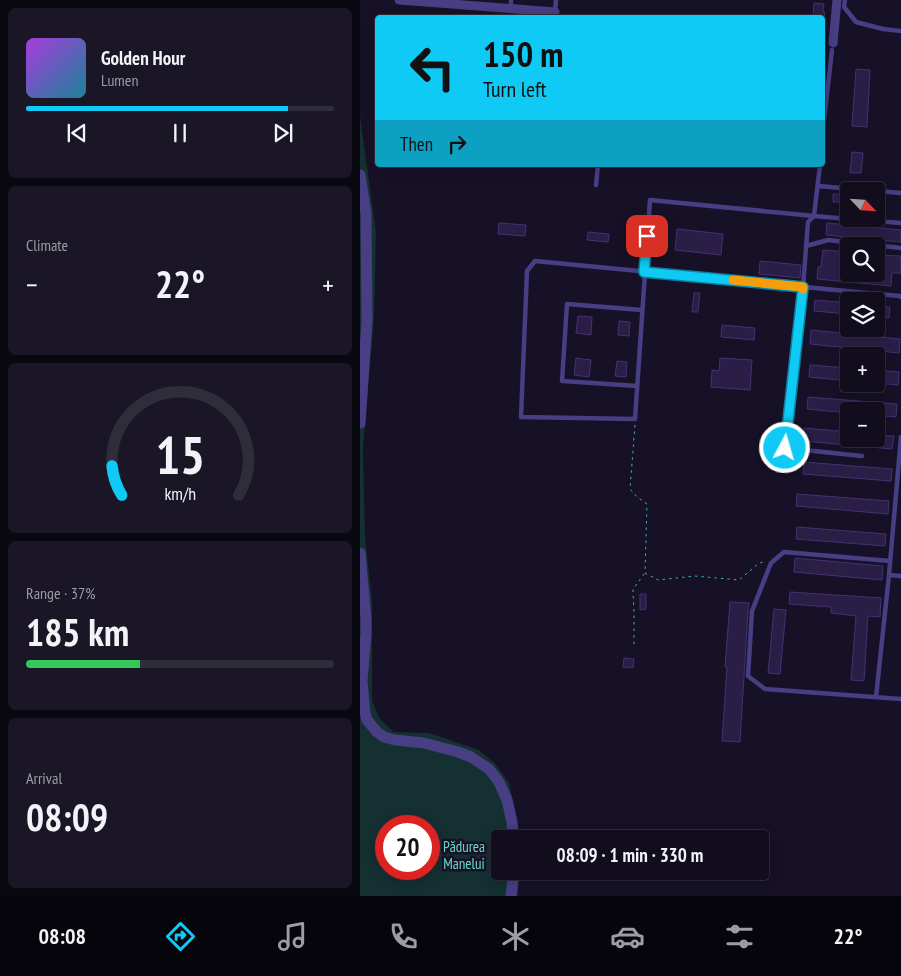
<!DOCTYPE html>
<html lang="en">
<head>
<meta charset="utf-8">
<style>
	body { margin:0; font-family:"PT Sans Narrow",sans-serif; background:#1a1626; color:#f1f3f6; height:100vh; display:flex; flex-direction:column; font-size:19px; white-space:nowrap }
	* { box-sizing:border-box; margin:0 }
	p { font-size:16px; color:#9c9ca4 }
	.icon { flex:none; width:28px; height:28px; fill:none; stroke:currentColor; stroke-width:2; stroke-linecap:round; stroke-linejoin:round }
	.map { position:relative; flex:1; overflow:hidden }
	.side { display:flex; flex-direction:column; gap:8px; padding:8px; background:#090710; width:360px }
	.side>* { flex:none }
	.banner { position:absolute; left:15px; top:15px; width:450px; height:152px; border-radius:5px; box-shadow:0 2px 12px #0003,0 0 0 1px #302d3b; background:#0fcaf4; color:#111; overflow:hidden }
	.needle { width:32px; rotate:115deg }
	.tools { position:absolute; left:480px; top:182px; display:grid; gap:10px }
	.tools a { display:grid; place-items:center; width:45px; height:45px; border-radius:5px; background:#110d1d; box-shadow:0 2px 12px #0003,0 0 0 1px #302d3b; font-size:25px }
	.speed { position:absolute; left:15px; top:815px; display:flex; gap:10px; font-size:25px; font-weight:700; text-align:center }
	.speed>* { display:grid; place-content:center; width:65px; height:65px; border-radius:50%; background:#110d1d; box-shadow:0 2px 12px #0003,0 0 0 1px #302d3b; line-height:1 }
	.speed .limit { border:8px solid #d22; background:#fff; color:#111 }
	.pin { position:absolute; display:grid; place-items:center; width:42px; height:42px; color:#fff; margin:-21px; border-radius:10px; box-shadow:0 2px 8px #0006 }
	.me { position:absolute; width:55px; margin:-28px; rotate:6deg; stroke-linejoin:round; filter:drop-shadow(0 0 4px #0008) }
	.turn { display:flex; align-items:center; gap:18px; height:105px; padding:0 25px; font-size:22px }
	.turn .icon { width:65px; height:65px; stroke-width:2.5 }
	.turn b { display:block; font-size:35px; line-height:42px }
	.then { display:flex; align-items:center; height:48px; padding:0 25px; background:#0003; gap:10px; font-size:19px }
	.big { font-size:38px; font-weight:600; line-height:1.1 }
	.side .tile { flex:1; display:flex; flex-direction:column; justify-content:center; gap:8px; min-width:0; padding:0 18px; border-radius:8px; background:#1a1626 }
	.side .dial { align-items:center; gap:0 }
	.dial svg { height:130px; overflow:visible; fill:none; stroke:#302d3b; stroke-width:7; stroke-linecap:round; text-anchor:middle }
	.dial text { fill:#f1f3f6; stroke:none }
	.song { display:flex; align-items:center; gap:15px }
	.cover { width:60px; height:60px; border-radius:8px; background:linear-gradient(135deg,hsl(280 70% 55%),hsl(190 70% 35%)) }
	.played { height:5px; border-radius:2px; background:linear-gradient(90deg,#0fcaf4 85%,#302d3b 85%) }
	.keys { display:flex; justify-content:space-around; direction:ltr }
	.heat { display:flex; justify-content:space-between; align-items:center; font-size:28px; direction:ltr }
	.charge { height:8px; border-radius:4px; background:linear-gradient(90deg,#34c759 37%,#302d3b 0) }
	.trip { position:absolute; left:131px; top:830px; width:278px; height:50px; border-radius:5px; background:#110d1d; box-shadow:0 2px 12px #0003,0 0 0 1px #302d3b; font-weight:600; line-height:50px; text-align:center }
	.tab-bar { display:flex; height:80px; justify-content:space-around; align-items:center; background:#07050c; color:#9c9ca4 }
	.tab-bar .icon { width:35px; height:35px }
	.tab-bar .current { color:#0fcaf4 }
	.tab-bar b { font-size:22px; color:#f1f3f6 }
	main { display:flex; flex:1; min-height:0 }
	.map>svg:first-child { display:block }
	.green { fill:#143031; fill-rule:evenodd }
	.building { fill:#2a1e47; stroke:#433172 }
	.lines { fill:none; stroke-linecap:round; stroke-linejoin:round }
	.path { stroke:#36b2b4; stroke-width:1; stroke-dasharray:2.5 4; stroke-linecap:butt }
	.service { stroke:#473e84; stroke-width:4.5 }
	.minor { stroke:#473e84; stroke-width:9 }
	.tertiary { stroke:#473e84; stroke-width:11 }
	.route-casing { stroke:#0a839f; stroke-width:12 }
	.route { stroke:#0fcaf4; stroke-width:9 }
	.slow { stroke:#f59e0b; stroke-width:9 }
	.labels { text-anchor:middle; stroke-width:5; stroke-linejoin:round; paint-order:stroke }
	.park-label { font-size:15px; fill:#68dbc8; stroke:#171127 }
</style>
</head>
<body>
<main>
<section class="side">
<div class="tile">
<div class="song"><i class="cover"></i><div><b>Golden Hour</b><p>Lumen</p></div></div>
<div class="played"></div>
<div class="keys"><svg class="icon" aria-label="previous" viewBox="0 0 24 24"><path d="M18 5L8 12l10 7zM5 5v14"/></svg><svg class="icon" aria-label="pause" viewBox="0 0 24 24"><path d="M8 5v14M16 5v14"/></svg><svg class="icon" aria-label="next" viewBox="0 0 24 24"><path d="M6 5l10 7-10 7zM19 5v14"/></svg></div>
</div>
<div class="tile"><p>Climate</p>
<div class="heat"><a>−</a><b class="big">22°</b><a>+</a></div>
</div>
<div class="tile dial"><svg viewBox="0 0 100 80">
<path d="M14 69A42 42 0 1 1 86 69"/>
<path d="M14 69A42 42 0 0 1 8 51" stroke="#0fcaf4"/>
<text x="50" y="56" font-size="32" font-weight="700">15</text>
<text x="50" y="72" font-size="11">km/h</text>
</svg></div>
<div class="tile"><p>Range · 37%</p><b class="big">185 km</b><div class="charge"></div></div>
<div class="tile"><p>Arrival</p><b class="big">08:09</b></div>
</section>
<div class="map">
<svg width="541" height="896" viewBox="0 0 541 896">
	<rect width="100%" height="100%" fill="#171127"/>
	<path class="green" d="M0,116L16,232L14,317L3,449L5,536L12,601V700L19,718L33,732L69,733L119,750L135,763L149,783L160,835V839H140V871H159L158,896H0ZM26,826H69V869H26Z"/>
	<path class="building" d="M454,3L464,4L463,12H465L464,18H453Z
		M496,69L510,70L507,127L492,126Z
		M492,152L503,153L501,173H490Z
		M473,194L484,195L483,202H473Z
		M139,223L166,225L165,236L138,234Z
		M467,223L541,230V242L466,235Z
		M317,229L363,234L361,255L315,250Z
		M228,232L249,234L248,242L227,240Z
		M463,250L489,252V274H516V255L541,256V273H532L531,286L457,279L458,267H461Z
		M400,261L441,265L440,278L399,274Z
		M334,293H340L338,312H332Z
		M455,300L489,303V314L454,311Z
		M516,306L530,307L529,318L516,317Z
		M218,316L232,317L231,335L216,333Z
		M259,321L270,322L269,336L258,335Z
		M362,325L395,328L394,340L361,337Z
		M451,330L540,339L539,353L450,344Z
		M216,358L231,360L229,377L214,375Z
		M360,358L392,360L390,390L351,387L352,370L359,371Z
		M257,361L267,362L266,377L255,376Z
		M450,365L489,368V381L449,377Z
		M516,370L539,372L538,385L516,383Z
		M448,397L537,404L536,417L516,415V411H489V413L447,409Z
		M444,428L489,432V439H516V435L534,436L532,449L443,441Z
		M444,462L532,469L531,481L443,474Z
		M437,494L529,501L528,514L436,506Z
		M437,527L526,534L525,546L436,539Z
		M435,558L523,566L522,580L434,572Z
		M430,592L521,598L520,617L508,616L504,681L491,680L496,616L471,613V607L429,604Z
		M280,594H286V609L280,610Z
		M370,602L389,603L388,611L380,742L362,741L367,667H365Z
		M414,609L426,610L420,674L408,673Z
		M264,658L274,659L273,668L263,667Z"/>
	<g class="lines">
		<path class="path" d="M275,425L270,489L277,497L287,504L285,573L298,580L335,576L379,580L398,564L405,561
			M274,644V614L273,589L285,573"/>
		<path class="service" d="M485,0L484,7L496,22L523,29L541,31
			M151,9V0
			M195,12L196,0
			M462,103H466L462,138
			M466,103L472,50
			M460,165L454,216L489,219
			M236,185L238,165
			M458,186L541,193
			M454,216L290,200L275,419L161,417L167,271L175,261C296,273 418,285 540,296L541,297
			M454,216L448,222L443,287L425,448L502,456
			M490,219L541,223
			M446,246L468,240L541,248
			M277,386L202,381L207,304L282,310
			M530,561L424,552L411,563L392,611L388,676L405,689L541,699
			M529,575L541,576
			M516,697L529,575L541,437"/>
		<path class="minor" d="M39,0L195,12
			M473,43L477,0"/>
		<path class="tertiary" d="M0,175L6,213L7,321L0,423
			M0,553L6,619V634L2,681L5,713L7,720L17,732L24,737L35,740L64,743L98,752L111,757L129,769L139,782L147,800L152,822L153,839
			M151,896L154,871"/>
	</g>
	<g class="lines">
		<g class="route-casing">
			<path id="route" d="M287,236L284,272L443,287L425,448"/>
		</g>
		<use href="#route" class="route"/>
		<path class="slow" d="M373,280L443,287V289"/>
	</g>
	<g class="labels">
		<g class="park-label">
			<text x="104" y="852">Pădurea<tspan x="104" dy="17">Manelui</tspan></text>
		</g>
	</g>
</svg>
<div class="tools">
<a><svg class="needle" viewBox="-14 -14 28 28"><path d="M0-13l5 13h-10z" fill="#e53935"/><path d="M0 13l5-13h-10z" fill="#9c9ca4"/></svg></a>
<a><svg class="icon" aria-label="search" viewBox="0 0 24 24"><circle cx="10" cy="10" r="6"/><path d="M15 15l6 6"/></svg></a>
<a><svg class="icon" aria-label="layers" viewBox="0 0 24 24"><path d="M12 4l9 5-9 5-9-5zM3 14l9 5 9-5"/></svg></a>
<a>+</a>
<a>−</a>
</div>
<div class="speed"><div class="limit">20</div></div>
<div class="pin" style="left:287px;top:236px;background:#d93025"><svg class="icon" aria-label="arrive" viewBox="0 0 24 24"><path d="M6 21V4h12l-3 4 3 4H6"/></svg></div>
<svg class="me" style="left:425px;top:448px" viewBox="-20 -20 40 40"><circle r="17" fill="#0fcaf4" stroke="#fff" stroke-width="3"/><path d="M0-11L8 9 0 5-8 9z" fill="#fff"/></svg>
<div class="trip">08:09 · 1 min · 330 m</div>
<div class="banner">
<div class="turn"><svg class="icon" aria-label="left" viewBox="0 0 24 24"><path d="M17 20v-9H6M10 6l-5 5 5 5"/></svg><div><b>150 m</b>Turn left</div></div>
<div class="then">Then<svg class="icon" aria-label="right" viewBox="0 0 24 24"><path d="M7 20v-9h11M14 6l5 5-5 5"/></svg></div>
</div>
</div>
</main>
<nav class="tab-bar">
<b>08:08</b>
<svg class="icon current" aria-label="directions" viewBox="0 0 24 24"><path d="M12 3l9 9-9 9-9-9zM9 14v-3h6M13 9l2 2-2 2"/></svg>
<svg class="icon" aria-label="music" viewBox="0 0 24 24"><path d="M9 18V5l10-2v13"/><circle cx="6" cy="18" r="3"/><circle cx="16" cy="16" r="3"/></svg>
<svg class="icon" aria-label="phone" viewBox="0 0 24 24"><path d="M5 4h4l2 5-3 2q2 4 5 5l2-3 5 2v4C11 20 4 13 5 4z"/></svg>
<svg class="icon" aria-label="climate" viewBox="0 0 24 24"><path d="M12 3v18M4 7l16 10M4 17L20 7"/></svg>
<svg class="icon" aria-label="car" viewBox="0 0 24 24"><path d="M5 17H2v-5l4-1 3-4h7l3 4 3 1v5h-3M9 17h6M6 11h13"/><circle cx="7" cy="17" r="2"/><circle cx="17" cy="17" r="2"/></svg>
<svg class="icon" aria-label="filters" viewBox="0 0 24 24"><path d="M4 7h16M4 17h16"/><circle cx="9" cy="7" r="2"/><circle cx="15" cy="17" r="2"/></svg>
<b>22°</b>
</nav>
</body>
</html>
